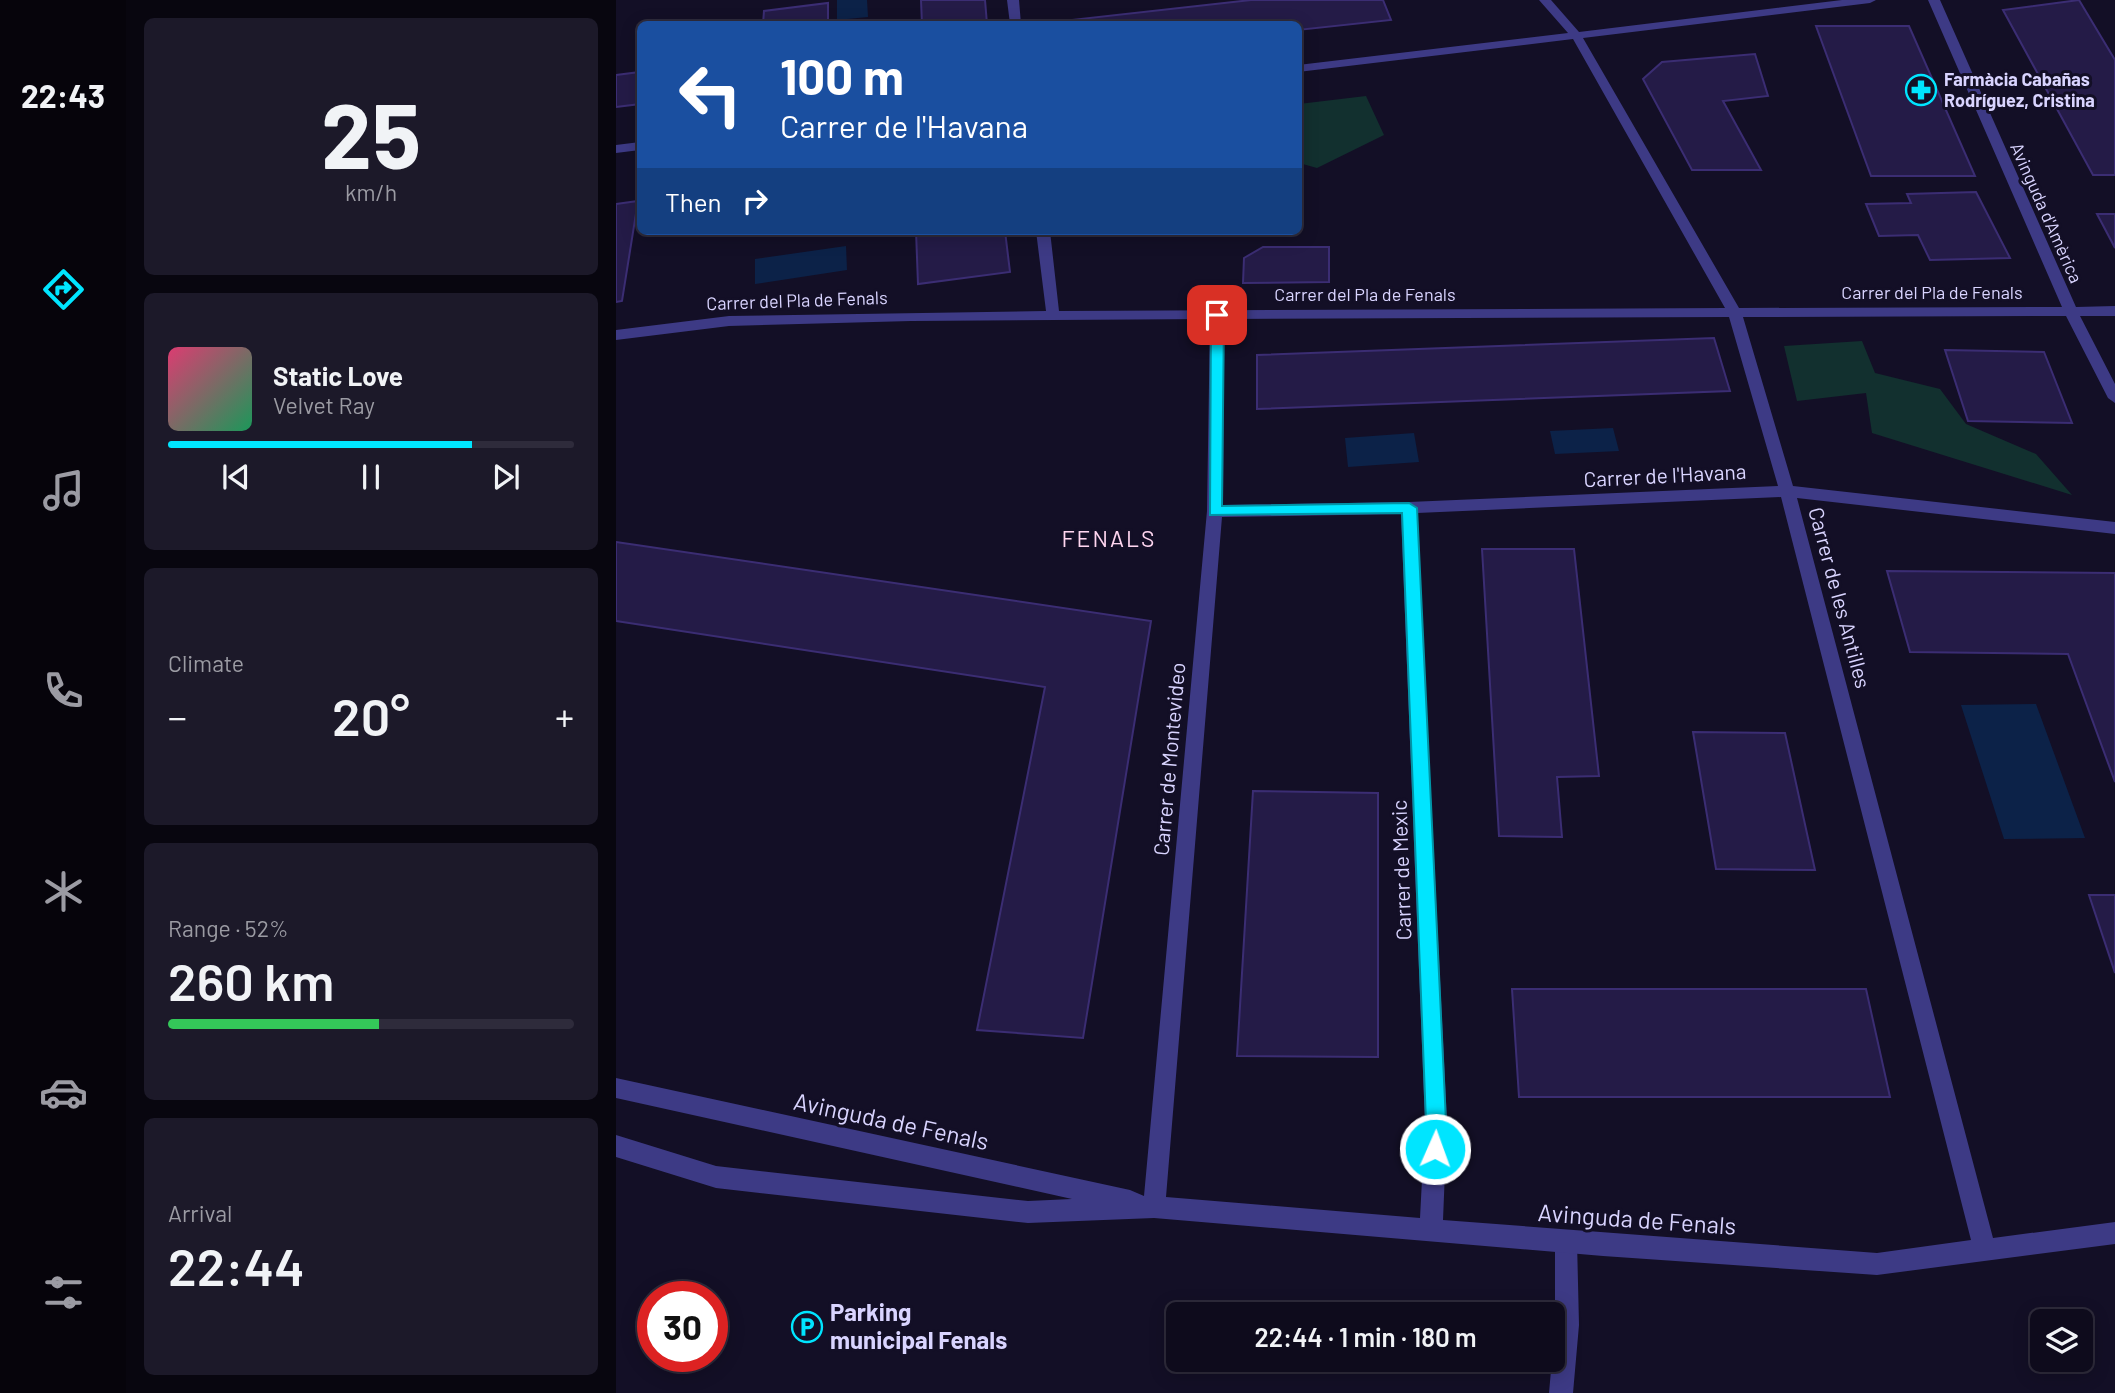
<!DOCTYPE html>
<html lang="en">
<head>
<meta charset="utf-8">
<style>
	body { margin:0; font-family:Barlow,sans-serif; background:#1c1929; color:#f1f3f6; height:100vh; display:flex; flex-direction:column; font-size:26px; white-space:nowrap }
	* { box-sizing:border-box; margin:0 }
	p { font-size:23px; color:#9b9ba3 }
	.icon { flex:none; width:38px; height:38px; fill:none; stroke:currentColor; stroke-width:2; stroke-linecap:round; stroke-linejoin:round }
	.map { position:relative; flex:1; overflow:hidden }
	.drawer { display:flex; flex-direction:column; gap:18px; padding:18px; background:#08060f; width:490px }
	.drawer>* { flex:none }
	.top-card { position:absolute; left:21px; top:21px; width:665px; height:214px; border-radius:10px; box-shadow:0 4px 18px #0003,0 0 0 2px #2e2b3b; background:#1a4fa0; color:#fff; overflow:hidden }
	.fabs { position:absolute; left:1414px; top:1309px; display:grid; gap:14px }
	.fabs a { display:grid; place-items:center; width:63px; height:63px; border-radius:10px; background:#0e0b1c; box-shadow:0 4px 18px #0003,0 0 0 2px #2e2b3b; font-size:35px }
	.speed { position:absolute; left:21px; top:1281px; display:flex; gap:14px; font-size:35px; font-weight:700; text-align:center }
	.speed>* { display:grid; place-content:center; width:91px; height:91px; border-radius:50%; background:#0e0b1c; box-shadow:0 4px 18px #0003,0 0 0 2px #2e2b3b; line-height:1 }
	.speed .limit { border:10px solid #d22; background:#fff; color:#111 }
	.pin { position:absolute; display:grid; place-items:center; width:60px; height:60px; color:#fff; margin:-30px; border-radius:14px; box-shadow:0 4px 10px #0006 }
	.me { position:absolute; width:77px; margin:-38px; rotate:2deg; stroke-linejoin:round; filter:drop-shadow(0 0 5px #0008) }
	.turn { display:flex; align-items:center; gap:24px; height:147px; padding:0 28px; font-size:32px }
	.turn .icon { width:91px; height:91px; stroke-width:2.5 }
	.turn b { display:block; font-size:49px; line-height:60px }
	.then { display:flex; align-items:center; height:66px; padding:0 28px; background:#0003; gap:14px; font-size:26px }
	.big { font-size:52px; font-weight:600; line-height:1.1 }
	.drawer .tile { flex:1; display:flex; flex-direction:column; justify-content:center; gap:10px; min-width:0; padding:0 24px; border-radius:10px; background:#1c1929 }
	.drawer .dial { align-items:center; gap:0 }
	.dial b { font-size:91px; line-height:1 }
	.song { display:flex; align-items:center; gap:21px }
	.cover { width:84px; height:84px; border-radius:10px; background:linear-gradient(135deg,hsl(340 70% 55%),hsl(150 70% 35%)) }
	.played { height:7px; border-radius:4px; background:linear-gradient(90deg,#00e5ff 75%,#2e2b3b 75%) }
	.keys { display:flex; justify-content:space-around; direction:ltr }
	.heat { display:flex; justify-content:space-between; align-items:center; font-size:38px; direction:ltr }
	.charge { height:10px; border-radius:5px; background:linear-gradient(90deg,#34c759 52%,#2e2b3b 0) }
	.trip { position:absolute; left:550px; top:1302px; width:399px; height:70px; border-radius:10px; background:#0e0b1c; box-shadow:0 4px 18px #0003,0 0 0 2px #2e2b3b; font-weight:600; line-height:70px; text-align:center }
	main { display:flex; flex:1; min-height:0 }
	.tabs { display:flex; flex-direction:column; width:126px; justify-content:space-around; align-items:center; background:#06040b; color:#9b9ba3 }
	.tabs .icon { width:49px; height:49px }
	.tabs .selected { color:#00e5ff }
	.tabs b { font-size:32px; color:#f1f3f6 }
	.map>svg:first-child { display:block }
	.green { fill:#12302f }
	.water { fill:#0c2248 }
	.building { fill:#241b47; stroke:#3b2d73; stroke-width:2 }
	.lines { fill:none; stroke-linecap:round; stroke-linejoin:round }
	.service { fill:#3d3a85; fill-rule:evenodd }
	.minor { fill:#3d3a85; fill-rule:evenodd }
	.route { fill:#00e5ff; stroke:#0095a6; stroke-width:2 }
	.labels { text-anchor:middle; stroke-width:6; stroke-linejoin:round; paint-order:stroke }
	.far-poi-label { font-size:18px; font-weight:bold; fill:#d9d4ff; stroke:#130f26; text-anchor:start }
	.far-street-label { font-size:18px; fill:#d9d4ff; stroke:#130f26 }
	.street-label { font-size:21px; fill:#d9d4ff; stroke:#130f26 }
	.neighbourhood-label { font-size:23px; letter-spacing:2px; fill:#ffd6f0; stroke:#130f26 }
	.near-street-label { font-size:24px; fill:#d9d4ff; stroke:#130f26 }
	.near-poi-label { font-size:24px; font-weight:bold; fill:#d9d4ff; stroke:#130f26; text-anchor:start }
</style>
</head>
<body>
<main>
<nav class="tabs">
<b>22:43</b>
<svg class="icon selected" aria-label="directions" viewBox="0 0 24 24"><path d="M12 3l9 9-9 9-9-9zM9 14v-3h6M13 9l2 2-2 2"/></svg>
<svg class="icon" aria-label="music" viewBox="0 0 24 24"><path d="M9 18V5l10-2v13"/><circle cx="6" cy="18" r="3"/><circle cx="16" cy="16" r="3"/></svg>
<svg class="icon" aria-label="phone" viewBox="0 0 24 24"><path d="M5 4h4l2 5-3 2q2 4 5 5l2-3 5 2v4C11 20 4 13 5 4z"/></svg>
<svg class="icon" aria-label="climate" viewBox="0 0 24 24"><path d="M12 3v18M4 7l16 10M4 17L20 7"/></svg>
<svg class="icon" aria-label="car" viewBox="0 0 24 24"><path d="M5 17H2v-5l4-1 3-4h7l3 4 3 1v5h-3M9 17h6M6 11h13"/><circle cx="7" cy="17" r="2"/><circle cx="17" cy="17" r="2"/></svg>
<svg class="icon" aria-label="filters" viewBox="0 0 24 24"><path d="M4 7h16M4 17h16"/><circle cx="9" cy="7" r="2"/><circle cx="15" cy="17" r="2"/></svg>
</nav>
<section class="drawer">
<div class="tile dial"><b>25</b><p>km/h</p></div>
<div class="tile">
<div class="song"><i class="cover"></i><div><b>Static Love</b><p>Velvet Ray</p></div></div>
<div class="played"></div>
<div class="keys"><svg class="icon" aria-label="previous" viewBox="0 0 24 24"><path d="M18 5L8 12l10 7zM5 5v14"/></svg><svg class="icon" aria-label="pause" viewBox="0 0 24 24"><path d="M8 5v14M16 5v14"/></svg><svg class="icon" aria-label="next" viewBox="0 0 24 24"><path d="M6 5l10 7-10 7zM19 5v14"/></svg></div>
</div>
<div class="tile"><p>Climate</p>
<div class="heat"><a>−</a><b class="big">20°</b><a>+</a></div>
</div>
<div class="tile"><p>Range · 52%</p><b class="big">260 km</b><div class="charge"></div></div>
<div class="tile"><p>Arrival</p><b class="big">22:44</b></div>
</section>
<div class="map">
<svg width="1499" height="1393" viewBox="0 0 1499 1393">
	<rect width="100%" height="100%" fill="#130f26"/>
	<path class="green" d="M750,96L768,135L701,168L683,163V104Z
		M1246,341L1259,373L1324,389L1350,424L1420,454L1456,495L1256,433L1250,393L1181,401L1168,346Z"/>
	<path class="water" d="M221,0H251L252,17L221,20Z
		M230,246L231,270L139,284V259Z
		M997,428L1003,451L939,454L934,431Z
		M798,433L803,462L732,467L729,438Z
		M1420,704L1469,838L1388,839L1345,705Z"/>
	<path class="building" d="M305,0H369L371,24H306Z
		M635,0H767L775,20L682,30V24H456L455,20Z
		M1463,0L1499,60V175H1477L1387,10Z
		M212,3V24H147L148,11Z
		M1200,26H1293L1359,176H1255Z
		M1139,54L1152,96L1107,101L1145,170H1076L1027,79L1046,62Z
		M24,72V104L0,107V75Z
		M1360,192L1394,258L1314,260L1302,235L1263,236L1250,204L1295,203L1291,194Z
		M22,201L6,301L0,302V204Z
		M1481,214H1499V248Z
		M300,231H389L394,272L302,284Z
		M647,247H713V282L627,283L628,258Z
		M1098,338L1114,391L641,409V355Z
		M1329,350L1428,352L1456,423L1352,421Z
		M0,542L535,621L467,1038L361,1030L429,687L0,621Z
		M866,549H958L983,776L941,777L946,837L883,836Z
		M1271,571L1499,573V782L1452,654L1294,652Z
		M1077,732L1169,733L1199,870L1100,869Z
		M637,791L762,793V1057L621,1056Z
		M1473,895H1499V973Z
		M896,989H1250L1274,1097H903Z"/>
	<g class="lines">
		<path class="service" d="M950,1230L958,1233L961,1241L963,1325L957,1393H933L939,1325V1241L942,1233Z"/>
		<path class="minor" d="M391,0H403L405,24H394Z
			M923,0H935L963,32L1226,0H1260L1254,3L967,38L1123,308L1446,307L1312,0H1324L1460,307L1499,306V316H1464L1499,384V403L1492,398L1450,316L1127,317L1177,486L1499,522V534L1181,498L1377,1238L1499,1222V1244L1261,1275L987,1256L538,1218L412,1223L100,1188L0,1157V1135L100,1166L412,1201L456,1199L0,1098V1078L514,1190L528,1196L591,511L594,319L295,321L113,326L0,340V330L113,316L430,311L420,231H434L443,311L1109,308L957,39L682,72V65L952,33ZM1113,317L1162,486L793,502L607,505L608,319ZM1165,497L1355,1240L1261,1253L827,1220L831,1122L801,513ZM785,514L809,1122L804,1218L550,1197L606,517Z
			M24,142V150L0,153V145Z"/>
	</g>
	<path class="route" d="M601,311L608,315L606,506L793,503L801,508L830,1122L826,1156L819,1159L812,1156L809,1149L810,1122L786,513L594,515L595,315Z"/>
	<defs>
		<g id="pharmacy-ring" transform="scale(1.575)"><circle r="9.5" fill="#130f26" stroke="#00e5ff" stroke-width="1.5"/><path d="M-2-6h4v4h4v4h-4v4h-4v-4h-4v-4h4Z" fill="#00e5ff"/></g>
		<g id="parking-ring" transform="scale(1.575)"><circle r="9.5" fill="#130f26" stroke="#00e5ff" stroke-width="1.5"/><path d="M-3.5-5.5H1a3.5 3.5 0 0 1 0 7H-1V5.5H-3.5ZM-1-3.4V-.6H.8a1.4 1.4 0 0 0 0-2.8Z" fill="#00e5ff"/></g>
	</defs>
	<g fill-rule="evenodd">
		<use href="#pharmacy-ring" x="1305" y="90"/>
		<use href="#parking-ring" x="191" y="1327"/>
	</g>
	<g class="labels">
		<g class="far-poi-label">
			<text x="1328" y="86">Farmàcia Cabañas<tspan x="1328" dy="21">Rodríguez, Cristina</tspan></text>
		</g>
		<g class="far-street-label">
			<text transform="translate(1430 213) rotate(66)" y="6">Avinguda d'Amèrica</text>
			<text x="1316" y="299">Carrer del Pla de Fenals</text>
			<text x="749" y="301">Carrer del Pla de Fenals</text>
			<text transform="translate(181 301) rotate(-2)" y="6">Carrer del Pla de Fenals</text>
		</g>
		<g class="street-label">
			<text transform="translate(1049 476) rotate(-3)" y="7">Carrer de l'Havana</text>
			<text transform="translate(1223 598) rotate(75)" y="7">Carrer de les Antilles</text>
			<text transform="translate(554 759) rotate(-85)" y="7">Carrer de Montevideo</text>
			<text transform="translate(786 870) rotate(-92)" y="7">Carrer de Mexic</text>
		</g>
		<g class="neighbourhood-label">
			<text x="493" y="547">FENALS</text>
		</g>
		<g class="near-street-label">
			<text transform="translate(275 1122) rotate(12)" y="8">Avinguda de Fenals</text>
			<text transform="translate(1021 1220) rotate(4)" y="8">Avinguda de Fenals</text>
		</g>
		<g class="near-poi-label">
			<text x="214" y="1321">Parking<tspan x="214" dy="28">municipal Fenals</tspan></text>
		</g>
	</g>
</svg>
<div class="fabs">
<a><svg class="icon" aria-label="layers" viewBox="0 0 24 24"><path d="M12 4l9 5-9 5-9-5zM3 14l9 5 9-5"/></svg></a>
</div>
<div class="speed"><div class="limit">30</div></div>
<div class="pin" style="left:601px;top:315px;background:#d93025"><svg class="icon" aria-label="arrive" viewBox="0 0 24 24"><path d="M6 21V4h12l-3 4 3 4H6"/></svg></div>
<svg class="me" style="left:819px;top:1149px" viewBox="-20 -20 40 40"><circle r="17" fill="#00e5ff" stroke="#fff" stroke-width="3"/><path d="M0-11L8 9 0 5-8 9z" fill="#fff"/></svg>
<div class="trip">22:44 · 1 min · 180 m</div>
<div class="top-card">
<div class="turn"><svg class="icon" aria-label="left" viewBox="0 0 24 24"><path d="M17 20v-9H6M10 6l-5 5 5 5"/></svg><div><b>100 m</b>Carrer de l'Havana</div></div>
<div class="then">Then<svg class="icon" aria-label="right" viewBox="0 0 24 24"><path d="M7 20v-9h11M14 6l5 5-5 5"/></svg></div>
</div>
</div>
</main>
</body>
</html>
